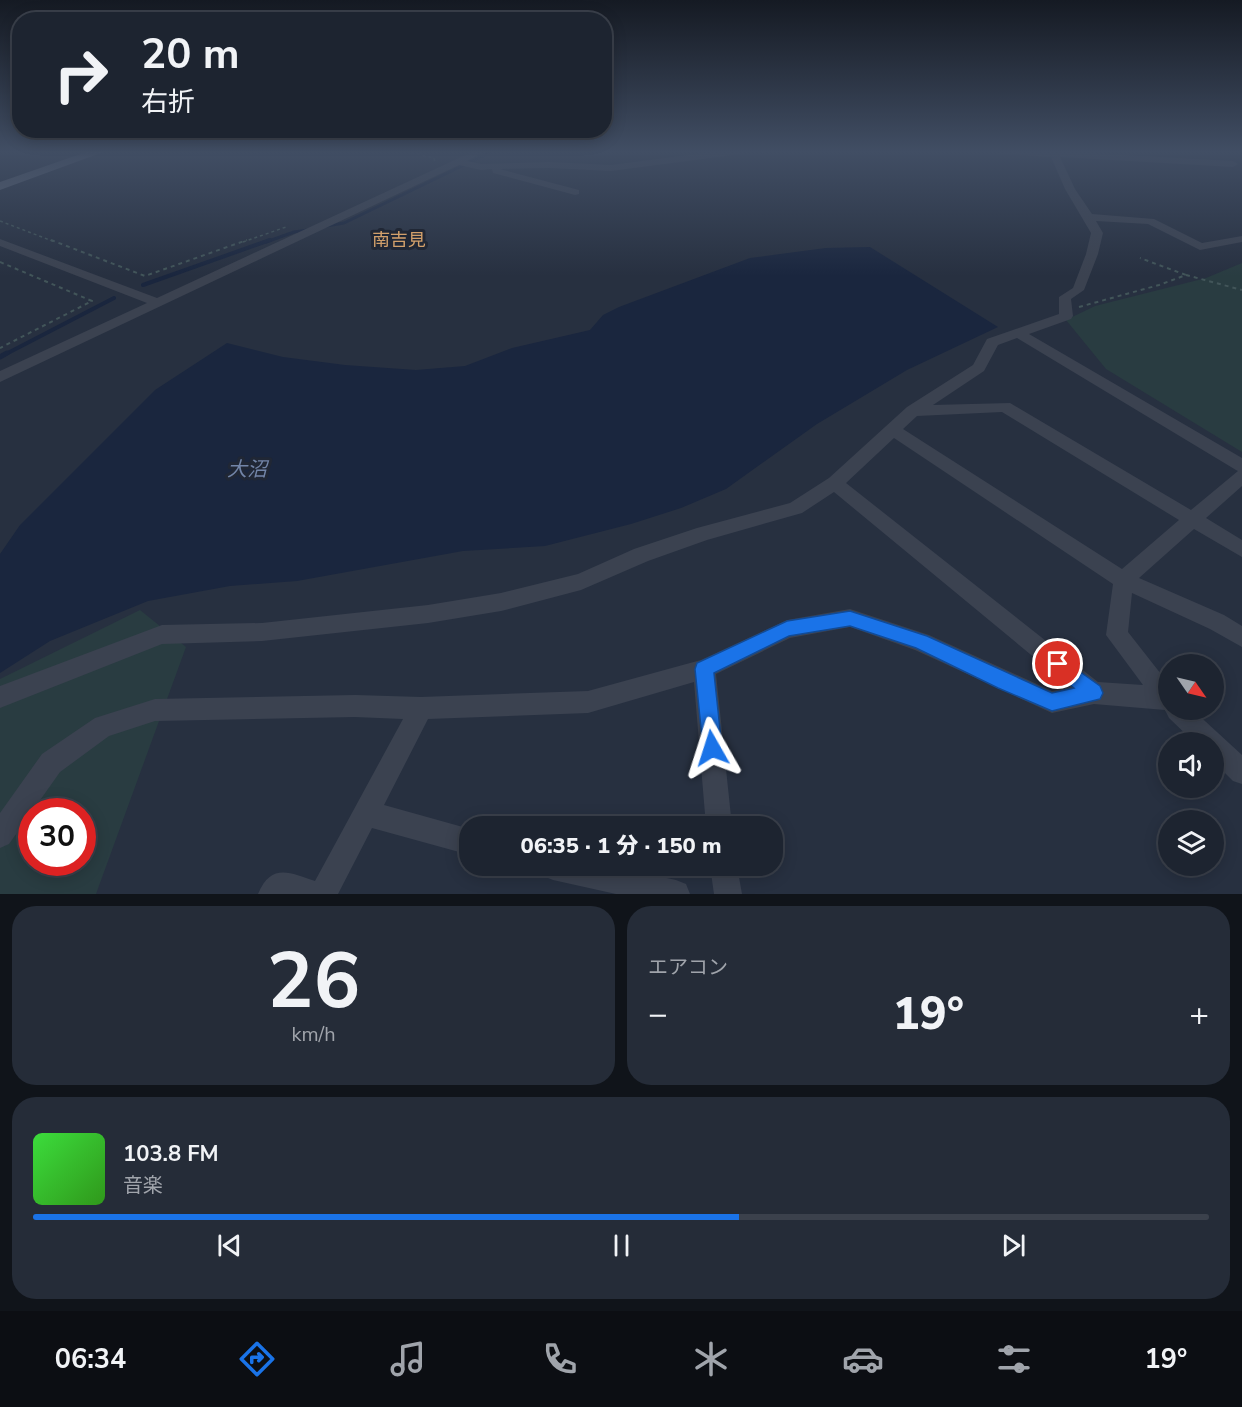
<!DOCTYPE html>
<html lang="ja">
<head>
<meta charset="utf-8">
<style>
	body { margin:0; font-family:"Nunito Sans","Noto Sans JP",sans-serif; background:#252c38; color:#f1f3f6; height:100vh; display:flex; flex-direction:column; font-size:22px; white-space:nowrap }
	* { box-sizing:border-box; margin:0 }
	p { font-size:20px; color:#a0a4ab }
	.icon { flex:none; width:33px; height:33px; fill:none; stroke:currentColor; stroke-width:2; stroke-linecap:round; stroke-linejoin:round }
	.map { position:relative; height:894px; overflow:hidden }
	.details { display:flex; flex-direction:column; gap:12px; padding:12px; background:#10141a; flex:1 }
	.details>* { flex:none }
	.hud { position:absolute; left:12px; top:12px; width:600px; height:126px; border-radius:24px; box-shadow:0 3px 15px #0003,0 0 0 2px #3b414c; background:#1d2430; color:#f1f3f6; overflow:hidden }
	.needle { width:39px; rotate:124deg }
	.controls { position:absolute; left:1158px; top:654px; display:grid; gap:12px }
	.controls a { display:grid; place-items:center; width:66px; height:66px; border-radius:50%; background:#1d2430; box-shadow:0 3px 15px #0003,0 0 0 2px #3b414c; font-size:30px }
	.speed { position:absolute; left:18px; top:798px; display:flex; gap:12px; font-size:30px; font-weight:700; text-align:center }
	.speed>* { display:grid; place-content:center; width:78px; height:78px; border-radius:50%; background:#1d2430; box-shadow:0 3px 15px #0003,0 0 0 2px #3b414c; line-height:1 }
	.speed .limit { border:9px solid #d22; background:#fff; color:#111 }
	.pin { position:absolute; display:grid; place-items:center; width:51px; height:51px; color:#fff; margin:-26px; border:3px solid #fff; border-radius:50%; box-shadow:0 2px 6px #0007 }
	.me { position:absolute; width:66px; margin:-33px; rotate:354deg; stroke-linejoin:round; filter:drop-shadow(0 0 4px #0008) }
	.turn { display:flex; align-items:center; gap:21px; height:126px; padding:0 30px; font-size:27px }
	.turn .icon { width:78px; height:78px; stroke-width:2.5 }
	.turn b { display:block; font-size:42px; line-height:51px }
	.big { font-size:45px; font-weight:800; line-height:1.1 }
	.details .card { flex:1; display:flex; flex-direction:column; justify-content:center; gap:9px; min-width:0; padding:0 21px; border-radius:24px; background:#252c38 }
	.details .dial { align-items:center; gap:0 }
	.dial b { font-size:78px; line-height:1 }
	.song { display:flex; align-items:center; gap:18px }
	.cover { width:72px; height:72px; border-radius:9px; background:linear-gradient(135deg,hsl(120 70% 55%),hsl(110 70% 35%)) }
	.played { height:6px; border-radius:3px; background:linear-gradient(90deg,#1a73e8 60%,#3b414c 60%) }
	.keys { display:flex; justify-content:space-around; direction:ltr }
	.heat { display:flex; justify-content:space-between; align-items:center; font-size:33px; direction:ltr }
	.details .tiles { flex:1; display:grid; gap:12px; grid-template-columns:1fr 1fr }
	.card:last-child { grid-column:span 2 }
	.trip { position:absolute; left:459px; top:816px; width:324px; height:60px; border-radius:24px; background:#1d2430; box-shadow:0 3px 15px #0003,0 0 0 2px #3b414c; font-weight:800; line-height:60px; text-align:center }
	.tabs { display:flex; height:96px; justify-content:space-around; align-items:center; background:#0c0e13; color:#a0a4ab }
	.tabs .icon { width:42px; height:42px }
	.tabs .selected { color:#1a73e8 }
	.tabs b { font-size:27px; color:#f1f3f6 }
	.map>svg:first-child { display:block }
	.green { fill:#293c41; fill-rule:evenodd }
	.water { fill:#1a263e }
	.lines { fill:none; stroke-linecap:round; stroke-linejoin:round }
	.stream-far2 { stroke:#1a263e; stroke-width:3 }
	.stream-far1 { stroke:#1a263e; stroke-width:4 }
	.stream { stroke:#1a263e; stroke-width:5 }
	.path-far1 { stroke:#425559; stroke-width:1.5; stroke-dasharray:3 3; stroke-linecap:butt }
	.path { stroke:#425559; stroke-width:2; stroke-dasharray:4 4; stroke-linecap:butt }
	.minor { fill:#3b4250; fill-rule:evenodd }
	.major { fill:#596170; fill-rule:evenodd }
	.route { fill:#1a73e8; stroke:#114b97; stroke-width:1.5 }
	.labels { text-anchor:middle; stroke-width:6; stroke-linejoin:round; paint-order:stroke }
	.far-quarter-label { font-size:18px; fill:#d2a06b; stroke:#202735 }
	.water-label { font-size:20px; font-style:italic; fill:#7285a8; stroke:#202735 }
</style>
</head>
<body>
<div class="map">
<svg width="1242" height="894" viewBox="0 0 1242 894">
	<rect width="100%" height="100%" fill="#273040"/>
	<path class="green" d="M1242,263V452L1106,369L1066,320L1095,306L1206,278Z
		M140,610L186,647L96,894H0V679ZM32,812H82V862H32Z"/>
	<path class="water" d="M870,247L998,327L907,370L817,424L726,489L681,508L631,524L545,546L463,551L297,581L230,586L148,601L50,641L0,673V554L20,525L155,390L227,343L283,357L345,365L416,370L465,366L512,348L590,330L603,315L619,307L750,258L826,248Z"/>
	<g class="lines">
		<path class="stream-far2" d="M326,226L344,223L493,151
			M266,242L294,232L308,230"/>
		<path class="stream-far1" d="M143,285L270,240
			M4,355L114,298"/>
		<path class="stream" d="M0,357L7,353"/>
		<path class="path-far1" d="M405,151L434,158L435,162
			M0,221L55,242
			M243,242L286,227"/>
		<path class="path" d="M51,240L145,276L247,240
			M0,262L92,301L0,348
			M1186,275L1242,290
			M1079,307L1159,285L1186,275L1140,258"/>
		<path class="minor" d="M474,151H485L467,161L481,164L549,162L611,165L719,151H745L741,154L611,171L549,168L500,169L579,190V194L575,195L493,173L492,169L481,170L459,165L0,382V371L147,303L0,246V239L157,298Z
			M996,151H1050L1233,161L1238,164L1233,167L1060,157L1075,189L1092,214L1154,219L1202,243L1242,236V242L1200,250L1148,224L1096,221L1103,233L1098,254L1084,290L1071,299L1073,316L1071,319L1029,334L1242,458V486L1206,518L1242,540V557L1194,529L1139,578L1224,615L1242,626V647L1210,629L1132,593L1128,632L1168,683V710H1193L1242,755V784L1233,781L1214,762V742H1194L1169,718L1165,710L1094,704L1052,713L915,650L850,627L790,638L716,674L732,826H706L694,682L588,713L428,719L384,805L470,829V855L372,828L338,894H258C271,863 289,872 315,881L403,719L355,717L155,721L109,736L60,772L9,844L0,848V813L42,754L95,718L155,699L355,695L421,697L588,691L701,660L787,620L850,609L929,635L1052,691L1070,687L834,492L802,513L707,540L648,561L581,590L501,611L428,623L262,641L162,644L0,708V686L162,625L262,623L428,605L501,593L578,574L634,549L697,528L790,503L829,478L907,407L973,365L987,339L1059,314V297L1073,288L1086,254L1091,233L1065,189L1051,157L1000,154ZM1017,338L1236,470L1238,471L1191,510L1010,403L933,405L984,371L998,345ZM1002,412L1179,520L1122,569L903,429L917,416ZM894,438L1113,584L1106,635L1143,685L1098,682L846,483Z
			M539,866H611L676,880L686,884L690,894H616L553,880L543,876Z
			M710,866H737L742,894H714Z"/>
		<path class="major" d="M89,151H106L0,190V182Z"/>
	</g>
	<linearGradient id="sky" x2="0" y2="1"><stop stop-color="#151a23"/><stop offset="0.55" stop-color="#414e64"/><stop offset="1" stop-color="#414e64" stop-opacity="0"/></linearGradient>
	<rect width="1242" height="276" fill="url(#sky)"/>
	<path class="route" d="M850,611L927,636L1052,693L1074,688L1052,670L1049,664L1052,658L1058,656L1100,686L1103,693L1100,699L1052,711L998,688L916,648L850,626L789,636L714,673L722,748L720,755L712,758L705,755L703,748L695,669L697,663L787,621Z"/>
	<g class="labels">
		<g class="far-quarter-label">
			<text x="399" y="246">南吉見</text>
		</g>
		<g class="water-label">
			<text x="247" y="476">大沼</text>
		</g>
	</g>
</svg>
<div class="controls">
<a><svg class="needle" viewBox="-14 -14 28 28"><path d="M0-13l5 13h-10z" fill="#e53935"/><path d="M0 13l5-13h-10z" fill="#a0a4ab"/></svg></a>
<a><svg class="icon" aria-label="sound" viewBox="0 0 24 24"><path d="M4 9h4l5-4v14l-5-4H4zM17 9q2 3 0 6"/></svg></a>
<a><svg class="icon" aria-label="layers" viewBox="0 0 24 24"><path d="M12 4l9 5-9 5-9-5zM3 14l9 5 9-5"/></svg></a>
</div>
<div class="speed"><div class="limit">30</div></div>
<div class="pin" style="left:1058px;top:664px;background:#d93025"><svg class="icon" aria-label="arrive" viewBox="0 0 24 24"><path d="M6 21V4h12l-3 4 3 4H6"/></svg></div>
<svg class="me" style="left:712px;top:748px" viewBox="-20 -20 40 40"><path d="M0-17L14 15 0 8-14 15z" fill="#1a73e8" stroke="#fff" stroke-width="4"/></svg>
<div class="trip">06:35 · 1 分 · 150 m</div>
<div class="hud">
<div class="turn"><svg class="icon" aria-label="right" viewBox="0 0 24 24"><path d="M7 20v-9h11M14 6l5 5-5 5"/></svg><div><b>20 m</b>右折</div></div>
</div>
</div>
<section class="details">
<div class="tiles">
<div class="card dial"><b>26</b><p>km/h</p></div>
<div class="card"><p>エアコン</p>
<div class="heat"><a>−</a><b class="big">19°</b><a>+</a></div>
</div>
<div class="card">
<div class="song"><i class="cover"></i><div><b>103.8 FM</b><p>音楽</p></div></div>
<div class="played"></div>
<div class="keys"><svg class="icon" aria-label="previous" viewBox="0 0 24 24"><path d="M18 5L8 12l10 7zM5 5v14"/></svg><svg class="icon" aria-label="pause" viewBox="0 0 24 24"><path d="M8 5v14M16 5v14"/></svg><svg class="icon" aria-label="next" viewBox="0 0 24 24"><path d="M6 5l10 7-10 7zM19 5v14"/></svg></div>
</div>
</div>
</section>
<nav class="tabs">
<b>06:34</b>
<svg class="icon selected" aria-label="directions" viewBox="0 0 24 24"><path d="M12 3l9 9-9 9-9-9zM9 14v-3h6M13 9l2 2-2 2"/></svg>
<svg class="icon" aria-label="music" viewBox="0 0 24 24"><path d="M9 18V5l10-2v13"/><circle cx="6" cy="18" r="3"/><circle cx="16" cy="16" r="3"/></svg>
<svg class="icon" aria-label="phone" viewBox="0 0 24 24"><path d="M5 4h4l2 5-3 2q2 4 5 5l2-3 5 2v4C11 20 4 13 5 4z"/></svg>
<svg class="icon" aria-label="climate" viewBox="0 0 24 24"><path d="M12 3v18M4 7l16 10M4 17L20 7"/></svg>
<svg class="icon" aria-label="car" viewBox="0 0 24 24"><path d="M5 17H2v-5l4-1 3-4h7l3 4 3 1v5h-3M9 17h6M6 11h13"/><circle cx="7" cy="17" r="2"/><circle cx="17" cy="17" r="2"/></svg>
<svg class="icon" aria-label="filters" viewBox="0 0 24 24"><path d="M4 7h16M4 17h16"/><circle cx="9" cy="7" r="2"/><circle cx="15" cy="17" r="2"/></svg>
<b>19°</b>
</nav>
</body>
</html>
